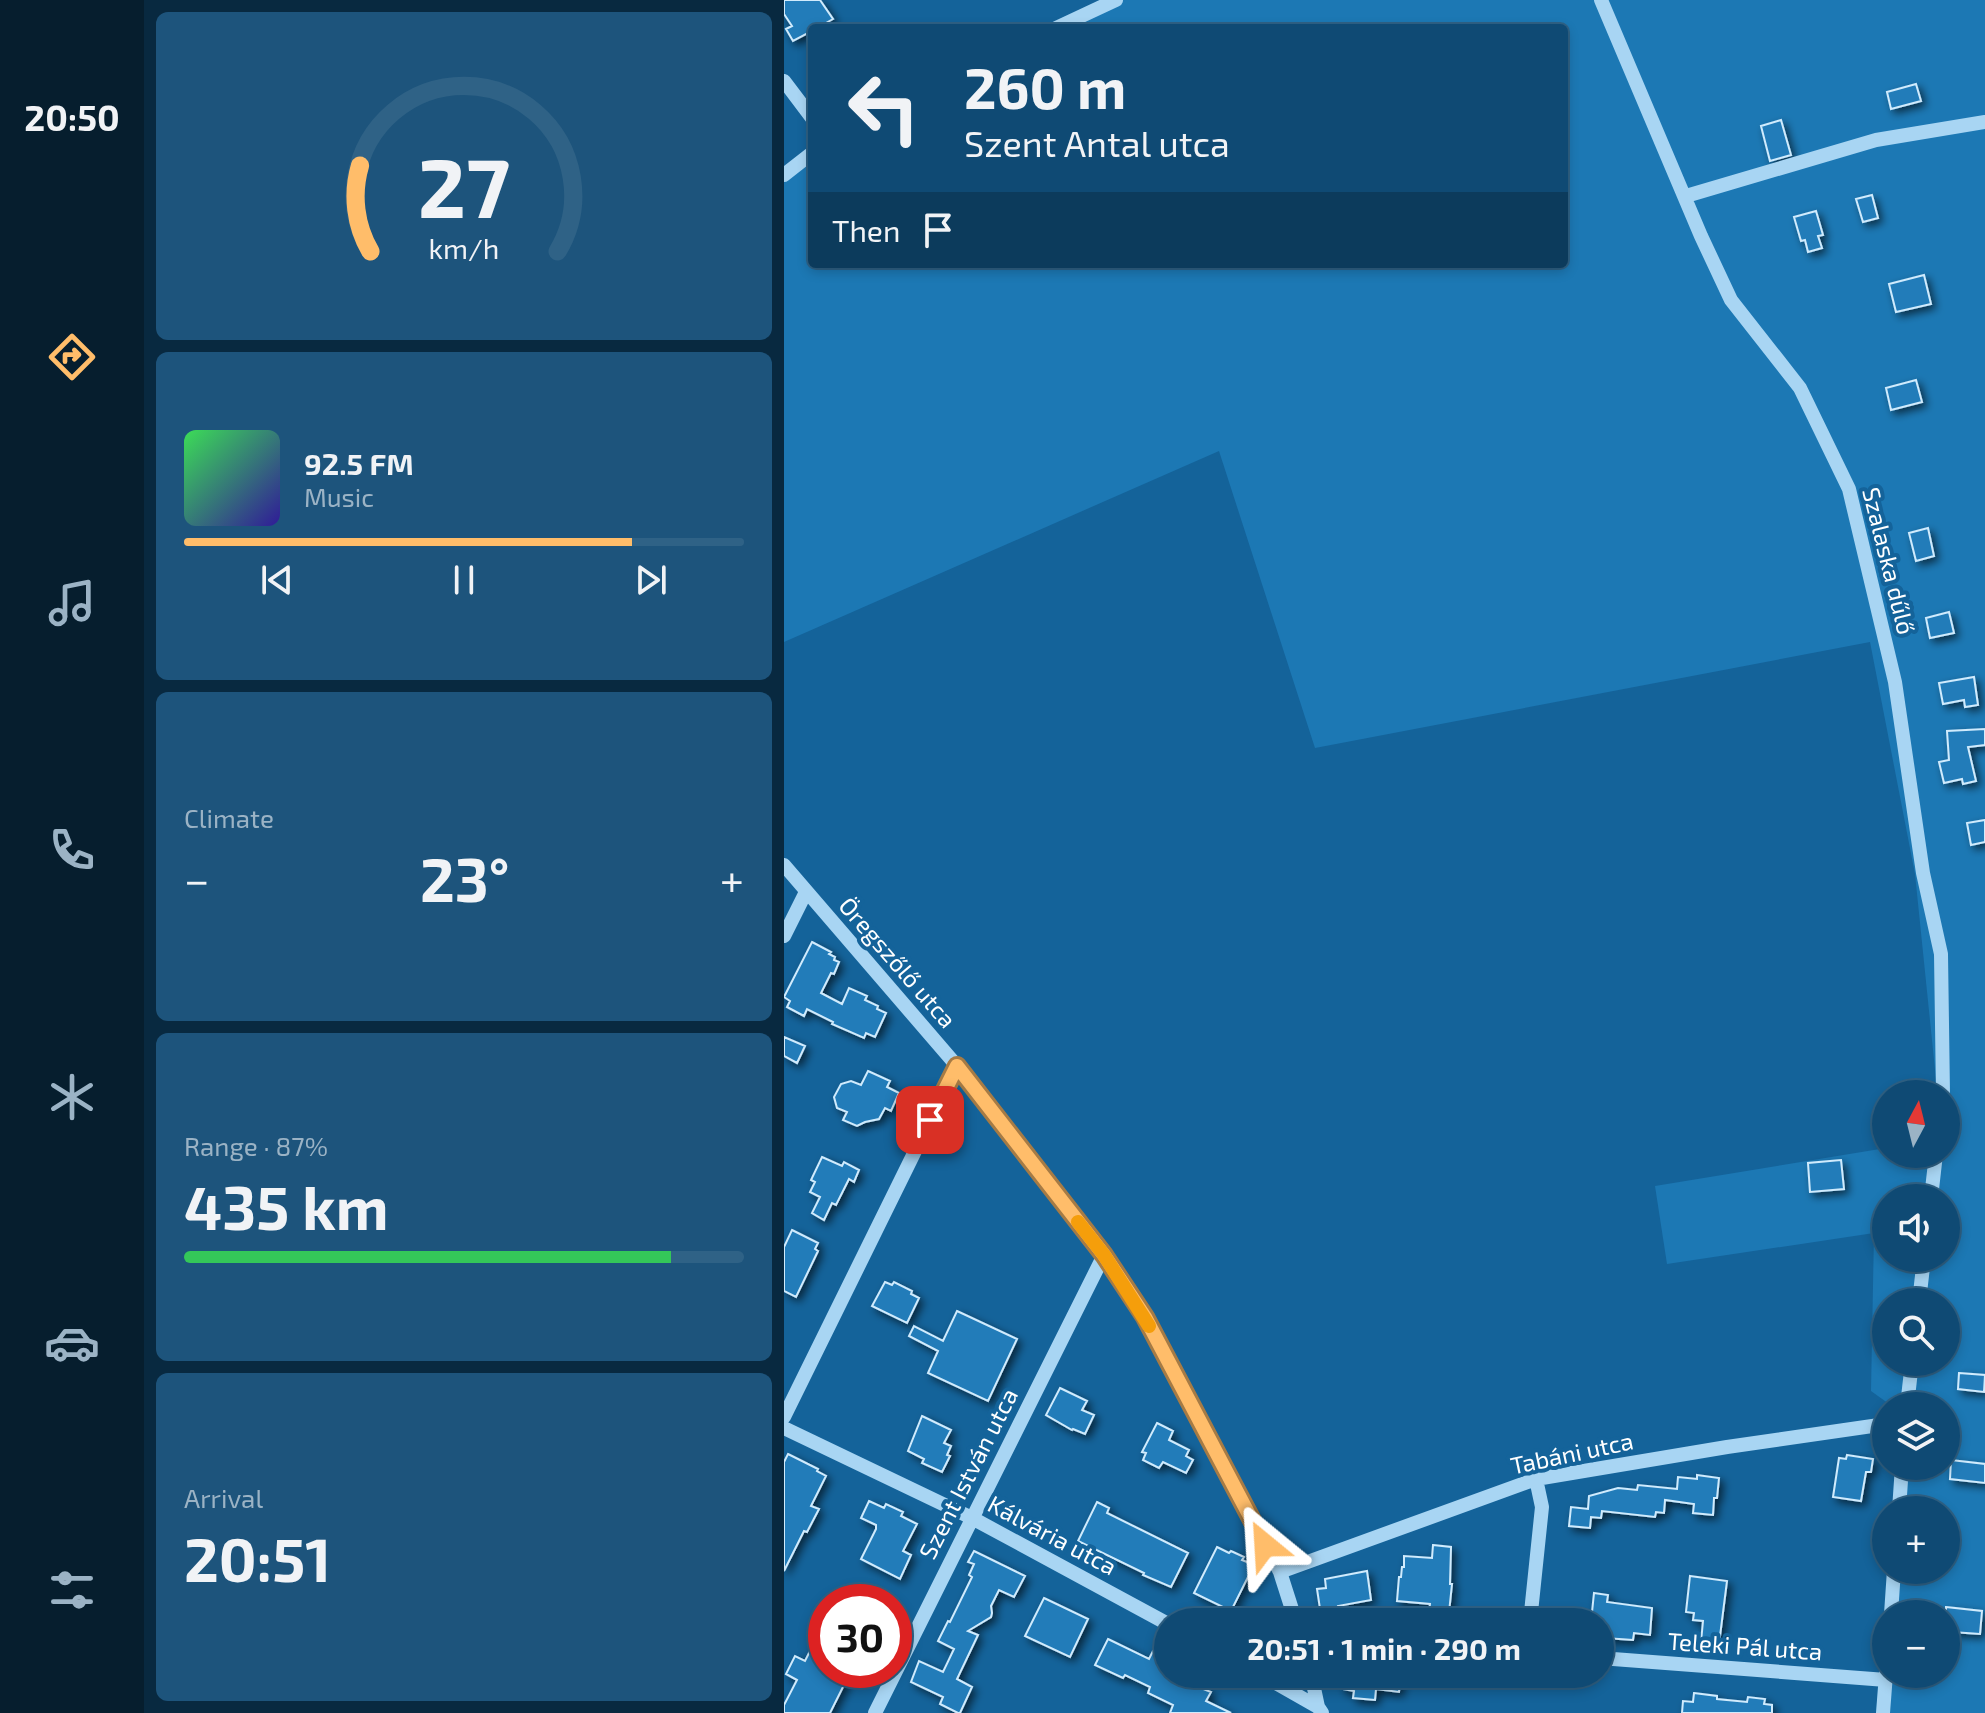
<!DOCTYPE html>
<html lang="en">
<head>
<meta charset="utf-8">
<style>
	body { margin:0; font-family:"Exo 2",sans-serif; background:#1d547c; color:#f1f3f6; height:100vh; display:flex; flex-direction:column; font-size:30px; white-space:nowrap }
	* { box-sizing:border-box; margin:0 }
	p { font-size:26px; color:#9bb3c5 }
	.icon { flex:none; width:44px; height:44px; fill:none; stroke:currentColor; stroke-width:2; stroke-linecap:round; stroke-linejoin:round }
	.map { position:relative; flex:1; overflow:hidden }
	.details { display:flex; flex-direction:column; gap:12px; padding:12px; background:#082940; width:640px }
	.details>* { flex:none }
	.guide { position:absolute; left:24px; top:24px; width:760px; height:244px; border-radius:8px; box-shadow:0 4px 12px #0003,0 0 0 2px #2f6286; background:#0f4a74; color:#f1f3f6; overflow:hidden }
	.needle { width:52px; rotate:7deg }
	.buttons { position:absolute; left:1088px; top:1080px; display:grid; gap:16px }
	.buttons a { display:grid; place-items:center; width:88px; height:88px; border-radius:50%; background:#0f4a74; box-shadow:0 4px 12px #0003,0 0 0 2px #2f6286; font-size:40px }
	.speed { position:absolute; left:24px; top:1584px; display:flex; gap:16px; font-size:40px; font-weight:700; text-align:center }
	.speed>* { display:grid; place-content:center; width:104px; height:104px; border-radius:50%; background:#0f4a74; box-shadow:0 4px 12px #0003,0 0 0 2px #2f6286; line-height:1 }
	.speed .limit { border:12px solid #d22; background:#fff; color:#111 }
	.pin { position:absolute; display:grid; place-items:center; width:68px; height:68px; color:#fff; margin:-34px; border-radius:16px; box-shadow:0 4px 12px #0006 }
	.me { position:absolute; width:88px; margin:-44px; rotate:333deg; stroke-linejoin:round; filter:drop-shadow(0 0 6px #0008) }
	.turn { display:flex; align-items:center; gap:28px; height:168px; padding:0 24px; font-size:36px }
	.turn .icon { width:104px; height:104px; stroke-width:2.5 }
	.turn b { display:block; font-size:56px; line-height:68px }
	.then { display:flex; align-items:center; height:76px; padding:0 24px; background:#0003; gap:16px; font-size:30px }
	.big { font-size:60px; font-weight:700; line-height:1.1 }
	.details .tile { flex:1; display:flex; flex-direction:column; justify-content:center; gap:12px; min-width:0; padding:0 28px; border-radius:12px; background:#1d547c }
	.details .dial { align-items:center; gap:0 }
	.dial svg { height:208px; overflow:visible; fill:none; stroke:#2f6286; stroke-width:7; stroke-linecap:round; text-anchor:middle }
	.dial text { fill:#f1f3f6; stroke:none }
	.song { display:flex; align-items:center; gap:24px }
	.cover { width:96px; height:96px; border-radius:12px; background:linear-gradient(135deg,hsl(130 70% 55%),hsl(250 70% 35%)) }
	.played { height:8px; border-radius:4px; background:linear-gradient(90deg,#ffbd6a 80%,#2f6286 80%) }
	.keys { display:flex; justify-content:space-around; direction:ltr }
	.heat { display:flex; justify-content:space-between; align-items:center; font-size:44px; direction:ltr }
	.charge { height:12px; border-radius:6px; background:linear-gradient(90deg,#34c759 87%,#2f6286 0) }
	.trip { position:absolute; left:370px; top:1608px; width:460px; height:80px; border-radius:40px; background:#0f4a74; box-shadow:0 4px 12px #0003,0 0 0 2px #2f6286; font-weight:700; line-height:80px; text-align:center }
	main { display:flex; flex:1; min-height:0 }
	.tab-bar { display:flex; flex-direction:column; width:144px; justify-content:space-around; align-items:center; background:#061e2e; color:#9bb3c5 }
	.tab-bar .icon { width:56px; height:56px }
	.tab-bar .on { color:#ffbd6a }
	.tab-bar b { font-size:36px; color:#f1f3f6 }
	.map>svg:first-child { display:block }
	.green { fill:#1c78b4; fill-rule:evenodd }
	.building { fill:#227cb9; stroke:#d0ebfd; stroke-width:2; filter:url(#shadow) }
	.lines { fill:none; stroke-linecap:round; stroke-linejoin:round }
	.minor { stroke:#a8d5f3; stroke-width:14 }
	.route-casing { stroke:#a67b45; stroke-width:20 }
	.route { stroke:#ffbd6a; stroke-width:14 }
	.slow { stroke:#f59e0b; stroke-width:14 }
	.labels { text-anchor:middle; stroke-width:8; stroke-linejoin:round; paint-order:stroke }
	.street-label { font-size:24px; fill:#fff; stroke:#14639a }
</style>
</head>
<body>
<main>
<nav class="tab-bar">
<b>20:50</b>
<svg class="icon on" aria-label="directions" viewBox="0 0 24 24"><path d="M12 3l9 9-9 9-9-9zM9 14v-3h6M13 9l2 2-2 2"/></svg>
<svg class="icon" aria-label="music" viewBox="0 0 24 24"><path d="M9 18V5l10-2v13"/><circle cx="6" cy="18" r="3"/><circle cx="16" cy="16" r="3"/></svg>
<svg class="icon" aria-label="phone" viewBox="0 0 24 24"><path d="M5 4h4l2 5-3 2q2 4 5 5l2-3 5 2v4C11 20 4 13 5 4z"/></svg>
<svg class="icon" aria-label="climate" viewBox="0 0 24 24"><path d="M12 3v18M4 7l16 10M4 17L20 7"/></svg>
<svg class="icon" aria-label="car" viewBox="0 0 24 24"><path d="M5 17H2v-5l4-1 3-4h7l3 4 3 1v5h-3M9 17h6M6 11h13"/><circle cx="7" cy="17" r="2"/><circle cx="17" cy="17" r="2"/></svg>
<svg class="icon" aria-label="filters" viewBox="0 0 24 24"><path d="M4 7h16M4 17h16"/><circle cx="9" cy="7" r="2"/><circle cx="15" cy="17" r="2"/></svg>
</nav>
<section class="details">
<div class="tile dial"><svg viewBox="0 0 100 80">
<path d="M14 69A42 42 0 1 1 86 69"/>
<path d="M14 69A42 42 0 0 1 10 36" stroke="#ffbd6a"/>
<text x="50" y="56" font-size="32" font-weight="700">27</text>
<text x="50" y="72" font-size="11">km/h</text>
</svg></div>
<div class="tile">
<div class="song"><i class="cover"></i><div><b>92.5 FM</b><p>Music</p></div></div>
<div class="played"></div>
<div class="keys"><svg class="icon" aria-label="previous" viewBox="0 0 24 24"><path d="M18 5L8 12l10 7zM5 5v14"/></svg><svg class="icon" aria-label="pause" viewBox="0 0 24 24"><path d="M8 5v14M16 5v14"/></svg><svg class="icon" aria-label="next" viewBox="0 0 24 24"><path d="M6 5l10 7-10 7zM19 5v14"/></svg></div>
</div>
<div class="tile"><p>Climate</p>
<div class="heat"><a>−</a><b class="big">23°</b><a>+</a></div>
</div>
<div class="tile"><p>Range · 87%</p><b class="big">435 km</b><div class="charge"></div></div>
<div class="tile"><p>Arrival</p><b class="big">20:51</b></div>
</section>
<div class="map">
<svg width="1201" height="1713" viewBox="0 0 1201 1713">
	<defs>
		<filter id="shadow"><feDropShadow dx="4" dy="4" stdDeviation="4" flood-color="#0009"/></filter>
	</defs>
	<rect width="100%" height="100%" fill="#14639a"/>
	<path class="green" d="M336,0H1201V1713H1092L1105,1570H1162V1510H1110L1114,1466H1162V1406H1108L1087,1391L1090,1233L883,1264L871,1186L1102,1148V1154H1162V1094H1149L1153,1089L1131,874L1086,642L531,748L435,451L0,642V182L28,160V264H780V28H279ZM1102,1198H1162V1258H1102ZM1102,1302H1162V1362H1102ZM1102,1614H1162V1674H1102Z"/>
	<path class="building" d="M0,0H36L49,19L33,28H28V31L9,41L2,29L8,26L0,14Z
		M1132,84L1137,101L1107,109L1103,92Z
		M997,120L1007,155L986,161L977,126Z
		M1088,195L1094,218L1079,222L1072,199Z
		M1032,211L1039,235L1034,236L1038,248L1024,252L1021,240L1017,241L1010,217Z
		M1140,275L1147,304L1112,312L1105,284Z
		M1132,380L1138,402L1107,410L1102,388Z
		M1144,528L1150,556L1132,561L1125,533Z
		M1165,612L1170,633L1146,638L1142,618Z
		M1190,677L1194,705L1181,707L1180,700L1159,704L1155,683Z
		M1201,729V745L1184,747L1192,781L1179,784L1178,779L1160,783L1155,762L1165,760L1163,731Z
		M1201,820V842L1187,845L1183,823Z
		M28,942L47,952L45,954L51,957L50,960L55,962L50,974L47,973L37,993L58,1004L65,988L83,996L81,1000L94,1006L93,1009L102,1013L91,1037L82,1033L80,1038L48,1024L49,1022L23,1009L20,1016L3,1007L6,1001L0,997Z
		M0,1037L21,1046L13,1063L0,1056Z
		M84,1071L106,1081L103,1087L115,1093L107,1111L101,1108L95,1119L81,1122L73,1126L59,1120L63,1112L53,1108L50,1097L57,1084L67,1081L77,1085Z
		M38,1157L58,1166L60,1162L75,1170L70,1182L65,1179L52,1205L48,1203L40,1220L28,1213L36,1197L26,1192L31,1182L27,1180Z
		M1057,1160L1060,1189L1026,1192L1024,1163Z
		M8,1230L34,1243L31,1249L34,1251L12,1297L0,1291V1247Z
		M101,1282L108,1285L110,1282L128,1291L127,1294L135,1298L123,1323L88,1306Z
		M173,1311L233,1339L204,1401L144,1373L154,1351L125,1336L130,1326L159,1341Z
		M1175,1373L1201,1375L1200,1392L1174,1389Z
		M276,1388L303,1401L298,1410L310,1415L301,1434L289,1429L288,1430L262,1415Z
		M138,1416L167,1430L160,1443L167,1446L163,1455L166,1456L158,1472L138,1463L140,1459L124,1451Z
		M373,1423L389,1431L385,1440L405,1450L402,1456L409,1460L402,1473L379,1462L375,1468L359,1460L362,1453L358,1452Z
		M4,1454L34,1469L33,1471L42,1476L27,1506L35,1509L23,1532L20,1531L0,1571V1462Z
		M1063,1455L1089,1459L1087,1472H1082L1077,1501L1049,1497L1055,1458L1062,1459Z
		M1167,1460L1201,1464V1483L1166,1479Z
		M913,1475L935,1478L933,1498H930L929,1515L909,1513L910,1504L881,1500L880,1513L872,1512L871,1517L818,1511L817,1518L807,1517L806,1528L785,1526L787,1507L804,1509L805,1496L834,1488L853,1490L854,1485L893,1489L894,1477L913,1479Z
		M85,1501L100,1508L102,1504L119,1512L117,1516L133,1524L119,1551L127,1555L116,1579L77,1559L92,1529V1525L77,1518Z
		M313,1502L325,1508L323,1513L404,1553L387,1587L359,1575L360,1573L294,1541Z
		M649,1545L667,1547L666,1584H668L664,1622L644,1621L646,1604L613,1601L615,1577H617L618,1567H620V1556L648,1558Z
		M433,1547L445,1553L447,1551L460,1557L458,1560L470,1565L447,1611L410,1593Z
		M190,1551L241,1576L230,1597L215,1590L207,1606L208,1613L207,1617L184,1631L194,1635L173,1679L188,1687L176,1713H174L156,1704L159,1697L127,1682L135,1661L159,1672L170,1649L154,1641L164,1621L166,1622L188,1577L185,1575L190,1564L184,1562Z
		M583,1571L587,1600L554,1606L556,1622H538L533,1589L542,1588L541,1579Z
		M906,1576L943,1581L935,1644L917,1642L919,1621L909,1620L910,1613L902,1612Z
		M810,1593L824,1595L823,1602L868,1608L866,1635L850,1633L849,1640L821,1638L822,1630H816V1622H807Z
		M260,1598L304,1619L286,1657L241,1636Z
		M1162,1607L1198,1611L1196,1634L1168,1632L1169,1623L1162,1622Z
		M42,1619V1671L62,1681L46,1713H0V1705L13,1680L2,1674L11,1656L21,1661Z
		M324,1639L365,1659L369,1651L381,1656L377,1665L384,1668V1674H418L414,1682L420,1686L419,1689L427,1692L422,1701L447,1713H386L389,1705L364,1693L366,1687L341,1675L339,1678L311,1665Z
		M559,1674H617L615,1692L592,1689L591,1700L569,1698L570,1691L558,1689Z
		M910,1693L933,1696V1699L963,1702L964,1697L981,1699L980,1704L988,1705V1713H898L899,1701L909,1702Z"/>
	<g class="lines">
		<path class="minor" d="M817,0L917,236L947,300L1016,388L1065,489L1111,682L1139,873L1157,954L1159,1094
			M272,28L332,0
			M0,81L28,118
			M0,175L28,153
			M902,196L1092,140L1201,122
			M0,865L173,1066L320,1255L361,1317L423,1433L496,1572L512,1622
			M0,936L22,892
			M1147,1198L1152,1154
			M1135,1302L1140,1258
			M1123,1406L1128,1362
			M0,1417L173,1066
			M0,1428L188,1518L384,1624
			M1115,1510L1118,1466
			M496,1572L752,1479L943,1447L1102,1424
			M1107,1614L1110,1570
			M746,1622L758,1507L752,1479
			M816,1658L1102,1680
			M476,1674L534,1707L538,1713
			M527,1674L534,1707
			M497,1685L511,1674
			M91,1713L320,1255
			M1099,1713L1102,1674"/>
	</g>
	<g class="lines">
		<g class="route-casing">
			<path id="route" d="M146,1120L173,1066L320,1255L361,1317L481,1545"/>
		</g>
		<use href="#route" class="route"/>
		<path class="slow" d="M294,1222L320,1255L365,1326"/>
	</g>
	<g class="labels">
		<g class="street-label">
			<text transform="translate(1104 561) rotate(76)" y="8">Szalaska dűlő</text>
			<text transform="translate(113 963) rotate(49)" y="8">Öregszőlő utca</text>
			<text transform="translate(788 1454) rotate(-12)" y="8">Tabáni utca</text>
			<text transform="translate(185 1474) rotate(-63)" y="8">Szent István utca</text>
			<text transform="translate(268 1536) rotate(28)" y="8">Kálvária utca</text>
			<text transform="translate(961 1647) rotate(4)" y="8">Teleki Pál utca</text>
		</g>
	</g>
</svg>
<div class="buttons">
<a><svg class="needle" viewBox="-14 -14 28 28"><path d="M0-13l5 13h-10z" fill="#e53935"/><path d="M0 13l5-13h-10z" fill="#9bb3c5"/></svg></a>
<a><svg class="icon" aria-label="sound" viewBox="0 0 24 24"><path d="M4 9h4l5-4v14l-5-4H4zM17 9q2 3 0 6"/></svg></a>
<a><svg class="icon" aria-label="search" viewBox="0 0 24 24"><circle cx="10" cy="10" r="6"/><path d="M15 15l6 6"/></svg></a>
<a><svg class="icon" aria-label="layers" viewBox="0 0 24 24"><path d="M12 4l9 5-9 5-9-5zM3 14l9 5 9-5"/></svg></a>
<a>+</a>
<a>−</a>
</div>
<div class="speed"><div class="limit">30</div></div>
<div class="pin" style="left:146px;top:1120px;background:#d93025"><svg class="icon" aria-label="arrive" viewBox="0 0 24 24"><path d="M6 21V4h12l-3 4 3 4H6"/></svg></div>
<svg class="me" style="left:481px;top:1545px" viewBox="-20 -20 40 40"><path d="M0-17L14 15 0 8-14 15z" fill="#ffbd6a" stroke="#fff" stroke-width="4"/></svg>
<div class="trip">20:51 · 1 min · 290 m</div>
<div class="guide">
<div class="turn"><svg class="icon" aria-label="left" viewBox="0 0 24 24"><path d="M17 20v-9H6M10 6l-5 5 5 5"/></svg><div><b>260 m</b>Szent Antal utca</div></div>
<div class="then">Then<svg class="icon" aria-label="arrive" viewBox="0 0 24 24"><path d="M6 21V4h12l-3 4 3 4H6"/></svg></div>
</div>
</div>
</main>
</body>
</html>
